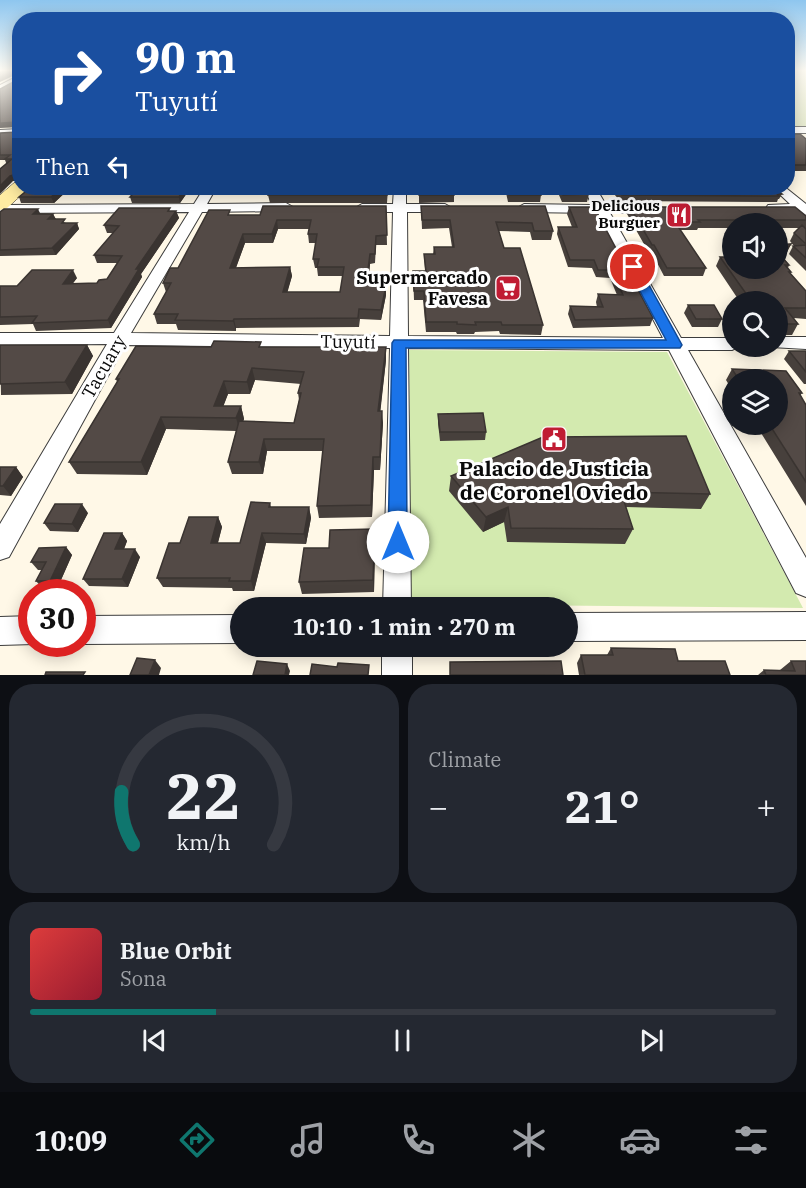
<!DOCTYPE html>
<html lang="en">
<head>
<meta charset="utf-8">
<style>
	body { margin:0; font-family:"IBM Plex Serif",serif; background:#242831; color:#f1f3f6; height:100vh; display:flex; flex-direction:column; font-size:22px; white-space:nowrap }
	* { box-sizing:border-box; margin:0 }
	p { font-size:20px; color:#9ea1a6 }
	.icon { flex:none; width:33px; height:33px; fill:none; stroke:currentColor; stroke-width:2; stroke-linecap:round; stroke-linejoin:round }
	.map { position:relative; height:675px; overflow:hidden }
	.side { display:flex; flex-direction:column; gap:9px; padding:9px; background:#0d0f14; flex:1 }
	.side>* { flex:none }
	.hud { position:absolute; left:12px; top:12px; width:783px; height:183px; border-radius:24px; box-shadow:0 3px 15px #0003; background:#1a4fa0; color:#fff; overflow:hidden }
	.tools { position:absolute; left:722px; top:213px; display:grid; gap:12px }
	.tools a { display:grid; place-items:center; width:66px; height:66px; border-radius:50%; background:#171b24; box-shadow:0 3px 15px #0003; font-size:30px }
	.speed { position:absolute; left:18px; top:579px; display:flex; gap:12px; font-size:30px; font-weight:700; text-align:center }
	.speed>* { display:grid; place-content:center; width:78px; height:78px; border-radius:50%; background:#171b24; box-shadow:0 3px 15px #0003; line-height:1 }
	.speed .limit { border:9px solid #d22; background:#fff; color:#111 }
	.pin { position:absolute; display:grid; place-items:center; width:51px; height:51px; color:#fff; margin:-26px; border:3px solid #fff; border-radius:50%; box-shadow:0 2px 6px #0007 }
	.me { position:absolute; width:66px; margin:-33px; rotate:0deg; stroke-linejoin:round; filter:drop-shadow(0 0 4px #0008) }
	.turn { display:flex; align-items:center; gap:21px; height:126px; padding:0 24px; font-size:27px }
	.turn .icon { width:78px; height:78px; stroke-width:2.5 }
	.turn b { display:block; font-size:42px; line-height:51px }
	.then { display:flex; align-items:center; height:57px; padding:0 24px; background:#0003; gap:12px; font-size:22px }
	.big { font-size:45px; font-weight:700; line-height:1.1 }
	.side .tile { flex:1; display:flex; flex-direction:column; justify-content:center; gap:9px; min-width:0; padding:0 21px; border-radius:24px; background:#242831 }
	.side .dial { align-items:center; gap:0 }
	.dial svg { height:156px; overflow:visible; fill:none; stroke:#363941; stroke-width:7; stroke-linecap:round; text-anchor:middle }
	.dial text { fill:#f1f3f6; stroke:none }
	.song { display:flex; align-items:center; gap:18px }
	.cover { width:72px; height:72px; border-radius:9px; background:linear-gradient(135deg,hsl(0 70% 55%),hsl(350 70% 35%)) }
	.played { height:6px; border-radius:3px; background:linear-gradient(90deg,#0f766e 25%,#363941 25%) }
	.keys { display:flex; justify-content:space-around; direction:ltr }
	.heat { display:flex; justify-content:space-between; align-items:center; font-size:33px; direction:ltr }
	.side .tiles { flex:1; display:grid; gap:9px; grid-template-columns:1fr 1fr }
	.tile:last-child { grid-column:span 2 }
	.trip { position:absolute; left:230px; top:597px; width:348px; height:60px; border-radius:30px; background:#171b24; box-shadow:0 3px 15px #0003; font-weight:700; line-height:60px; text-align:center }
	.tab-bar { display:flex; height:96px; justify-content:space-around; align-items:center; background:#090b0e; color:#9ea1a6 }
	.tab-bar .icon { width:42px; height:42px }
	.tab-bar .current { color:#0f766e }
	.tab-bar b { font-size:27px; color:#f1f3f6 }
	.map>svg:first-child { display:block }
	.green { fill:#d3eaaf }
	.cemetery { fill:#d7e0b8 }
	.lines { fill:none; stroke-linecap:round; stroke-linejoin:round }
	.minor-casing { stroke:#3d3d3d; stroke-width:2 }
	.secondary-casing { stroke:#2c2c2c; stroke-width:1 }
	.minor { fill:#fff; fill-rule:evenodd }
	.secondary { fill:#ffeca2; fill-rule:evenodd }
	.wall { fill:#47403c; fill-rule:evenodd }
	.shaded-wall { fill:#3a3431 }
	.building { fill:#534a46; stroke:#3a3431; stroke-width:1.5; fill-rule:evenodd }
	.route { fill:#1a73e8; stroke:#114b97; stroke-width:1.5 }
	.labels { text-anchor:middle; stroke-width:6; stroke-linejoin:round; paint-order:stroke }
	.far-poi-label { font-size:15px; font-weight:bold; fill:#0a0a0a; stroke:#fff; text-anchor:end }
	.poi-label { font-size:18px; font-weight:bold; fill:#0a0a0a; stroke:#fff; text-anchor:end }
	.street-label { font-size:18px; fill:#0a0a0a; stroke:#fff }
	.near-poi-label { font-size:21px; font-weight:bold; fill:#0a0a0a; stroke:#fff }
</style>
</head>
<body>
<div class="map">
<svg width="806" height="675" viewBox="0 0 806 675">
	<rect width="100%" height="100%" fill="#fff8e7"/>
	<path class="green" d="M409,350L667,352L803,608L411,604Z"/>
	<path class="cemetery" d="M788,70H806V126H788Z"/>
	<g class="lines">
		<g class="minor-casing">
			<path id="minor" d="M20,75V81L0,92V85Z
				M788,127H806V133H788Z
				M20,129V135L0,136V130Z
				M204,188H216L207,204L286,203L293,207L286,211L202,212L131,333L390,336L393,212H362L355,208L362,204H393L394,188H406V204H445L452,208L445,212H407L408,336L663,338L597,213L524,212L517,208L524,204L592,205L584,188H596L606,205L657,206L659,209L657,212L652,213H610L681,338H732V346H740L732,350H688L806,558V597L796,593L669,350L408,348L411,608H383L390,348L125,345L9,557L0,560V524L107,344L0,345V333H114L189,212L0,213V205L194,204Z
				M773,188H786L806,204V215L799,212L768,211L766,208L768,205L790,204Z
				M777,337H806V349L771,347L777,346Z
				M806,612V640L567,641V613Z
				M240,615V643L82,644H80H82V616Z
				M32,616V644H34L0,645V617Z
				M382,646H412V675H382Z"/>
		</g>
		<g class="secondary-casing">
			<path id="secondary" d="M20,182V188H28L26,191L7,208L0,210V195L14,183Z"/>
		</g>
		<use href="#minor" class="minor"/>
		<use href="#secondary" class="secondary"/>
	</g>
	<path class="wall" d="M18,132L20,180L13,181L5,160H0V133Z
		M788,135L806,139V171H788Z
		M30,188H70L54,203H21L19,197Z
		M138,188H194L191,193H187L180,203H132L130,197Z
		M243,188H388L387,203H270L268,195L271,190H243Z
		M419,188L454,195V202L419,203Z
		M505,188H539L541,195L540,202H508Z
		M556,188H585L589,194L587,202H562Z
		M609,188H775L782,194L779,199H778L777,202L620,201Z
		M386,206L387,245H376L375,263L370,264L368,285L386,286V295L381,320L360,319L359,327L236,328V331L178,330L176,324H157L154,314L166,292L163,283L232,215H260ZM278,229H309L308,234L309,243H316L313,259L315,268H317L318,276H343L340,292H287L292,276L290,267L236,268L245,243H273Z
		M421,206H545L553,231L551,240H532L530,232L499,231L504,248L543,325L541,335L500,334L499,331L475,332L474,334H457L456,332H426L423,300H414L413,271H425L424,254H433L434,247H452L449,228L422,229Z
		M569,207L653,318L650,326L573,328L568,314L570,306L597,307L596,302L598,294L617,295L610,278L596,277L592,268L568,267L557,234L558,227H572L567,214Z
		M630,207L806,216V228H805L806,229V271L789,254L793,246H794L790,241L794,233L799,228H777V224H732V228H698L697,230H680L706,268L703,276H664L652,253H649L627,214Z
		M171,211H176L179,218L141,274L142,277L111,328L36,331L33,324L0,325V286H17L77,278L73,283H97L107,279L117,263H97L94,255L113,233H107L104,225Z
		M0,212L53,214L56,219L66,223H77L79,229L56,255L0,256Z
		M791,244L786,254L783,257L789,265L788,268L791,272L790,273L806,291V319L794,318L798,324L792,335H777V302H740L716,266L720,257L777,268V245Z
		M688,305L722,319L718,327H692L684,313Z
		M0,345H87L93,356L72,394L1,395Z
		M211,347H262L386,360L380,411L383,423L380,470H374L372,517L319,518L317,506L323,451H267L263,474H232L228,462L236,431L166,429L147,475L77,474L69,462L117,382L116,379ZM255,380L301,384L298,393L299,400L294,423L243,421L244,419L241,406H223L228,394H250Z
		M789,351H806V384H804L784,359Z
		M732,369L786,371L802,393L800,396L806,405V506L761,433L762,431L758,424H777V380H732V390L726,380Z
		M438,414L486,432L485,440L440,441L438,423Z
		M0,467H16L23,477L11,496L0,495Z
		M451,476L710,494L701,509L626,507L633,529L625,544L507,542L504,522L483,532L449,491Z
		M270,503L271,507H309L311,518L306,544L266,543L254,591H233L232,588L163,587L157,578L180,543L218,517L222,527L218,543H240Z
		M88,513L78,532L50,531L44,523Z
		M122,533L127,541L124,549L140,557L128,587L89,586L83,579Z
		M375,541L374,592L302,594L299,582L329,548Z
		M66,547L72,555L57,589H43L36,581L42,570H38L31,562Z
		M611,648L678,661L730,675H579L577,663L581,655H607Z
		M791,661L806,675H758L764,670H780Z"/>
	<path class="shaded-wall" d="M16,70H18L19,73L0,82V77Z
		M18,122L20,127L0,128V123Z
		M17,174L20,180L13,181L0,194V186L10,176Z
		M62,188H70L54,203L51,197Z
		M185,188L187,193L180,203L179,197Z
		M189,188H194L191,193Z
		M38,209L41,215L33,214Z
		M176,211L179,218L141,274L142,277L111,328L108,320L136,269Z
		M53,214L56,220L48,219Z
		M277,220L278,229L273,243L272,234Z
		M77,223L79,229L56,255L52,248Z
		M243,234L245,243L232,278L230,268Z
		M791,244L786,254L777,263L780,255Z
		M370,254V264L367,295L366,285Z
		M290,267L292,276L285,301L283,292Z
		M73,270L77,278L67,291L63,284Z
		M386,286V295L381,320V310Z
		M234,319L236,328V331L233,321Z
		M87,345L93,356L72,394L65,382Z
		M386,347V360L379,424L378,411Z
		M252,368L255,380L250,394L247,382Z
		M224,381L228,394L219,418L214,406Z
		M241,406L244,419L240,431L236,418Z
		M382,411L383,423L380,470V457Z
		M161,417L166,429L147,475L141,462Z
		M264,439L267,451L263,474L259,462Z
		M373,457L374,470L372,517L371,505Z
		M16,467L23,477L11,496L3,486Z
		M82,504L88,513L78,532L72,524Z
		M309,507L311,518L306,544L304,534Z
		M508,507L504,522L483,532L486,517Z
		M218,517L222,527L215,553L211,543Z
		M375,529V541L374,592L373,580Z
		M122,533L127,541L121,557L115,549Z
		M262,533L266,543L254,591L251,581Z
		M66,547L72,555L57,589L50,581Z
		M135,549L140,557L128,587L122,579Z
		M155,660L161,668L159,675H149Z
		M287,664L290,671L289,675H285Z"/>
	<path class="building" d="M0,70H16L0,77Z
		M20,77V128L18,122L0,123V89L19,79Z
		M20,131V180L17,174L10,176L0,186V169L12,159H5L10,155H0V133L18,132Z
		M800,134L806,139V165H788V135Z
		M30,188H62L51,197H19Z
		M138,188H189H185L179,197H130Z
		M271,188H387V195H268Z
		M419,188H453L454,195H419Z
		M508,188H539L541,195H509Z
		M561,188H585L589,194L563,195Z
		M615,188H775L782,194H777L779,196L622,195Z
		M263,206H386L387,235L376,236L375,254H370L366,285L386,286L381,310L359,309L358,318L234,319L233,321L175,320L178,314H154L171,283H163L170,268H178L209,210H230L228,215H260ZM277,220H311L308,234H317L313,259H319L317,267H344L340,292H283L290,267L230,268L243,234H272Z
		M421,206H545L553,231H534L532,223L496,222L504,248H520L543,325H502L501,322H475L476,325L457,324V322H426L424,291H414L413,271H426L424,254H435L434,247H454L450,220H422Z
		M569,207H594L653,318L575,320L570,306L603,307L598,294L623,295L612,270H598L594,260H570L558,227H577Z
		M630,207H795L806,216V220H698L700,222H675L706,268H667L654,245H652Z
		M119,208H170L168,211H176L136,269H139L108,320L32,323L37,316L0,317V286H17L32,270H73L63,284L97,283L99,280L107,279L122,256L94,255L119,226L104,225Z
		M4,209H38L33,214H53L48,219H65L62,223H77L52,248L0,250V212Z
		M802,225L806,229V244L794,233Z
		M791,244L780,255L789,265H785L791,272H789L806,291V308H785L798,324H777V302H752L720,257H732V268H777V245Z
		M806,245V258L793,246Z
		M688,305H714L722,319H696Z
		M214,341L261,342L259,347H386L378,411H382L380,457H373L371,505L317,506L324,439H264L259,462H228L239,421L294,423L301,393H298L304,372L252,368L247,382L224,381L214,406H241L236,418L161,417L141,462H69L119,379H116L136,346L211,347Z
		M0,345H87L65,382L0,384Z
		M789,351H806V372Z
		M732,369L786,371L802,393H799L806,405V482L769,424H777V380H739Z
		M483,413L486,432H440L438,414Z
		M686,436L710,494L621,492L633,529L511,528L508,507L486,517L451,476L543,437Z
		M0,467H16L3,486H0Z
		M251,502L270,503L269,507H309L304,534L262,533L251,581H229L230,578H157L169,543H180L189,517H218L211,543H240Z
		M55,504H82L72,524L44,523Z
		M375,529L373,580L299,582L304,548H329L330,530Z
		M104,533H122L115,549H135L122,579H83Z
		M66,547L50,581H36L46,562H31L39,548Z
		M611,648L675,649L678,661H725L730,675H585L581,655H613Z
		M137,658L155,660L149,675H130Z
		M257,661L287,664L285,675H253Z
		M561,661L563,675H450V662Z
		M791,661H806V675H766L764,670L795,671Z
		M338,663L369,665L368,675H310L312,664L337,667Z
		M46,672H85L83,675H45Z"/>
	<linearGradient id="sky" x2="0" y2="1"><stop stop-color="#8ec6ef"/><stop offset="0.43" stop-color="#fffcf4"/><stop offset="1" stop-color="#fffcf4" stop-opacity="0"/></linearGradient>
	<rect width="806" height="164" fill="url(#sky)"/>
	<path class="route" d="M633,263L639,267L682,345L680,348H406L407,542L405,548L398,551L391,548L388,542L392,343L394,340H666L627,267Z"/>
	<defs>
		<g id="restaurant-square" transform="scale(1.35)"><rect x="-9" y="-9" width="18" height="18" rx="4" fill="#c01c33" stroke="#fff"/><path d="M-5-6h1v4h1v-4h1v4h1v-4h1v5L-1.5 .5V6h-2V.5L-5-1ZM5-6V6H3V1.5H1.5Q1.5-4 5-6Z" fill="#fff"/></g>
		<g id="supermarket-square" transform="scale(1.35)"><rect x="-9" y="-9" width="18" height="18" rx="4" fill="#c01c33" stroke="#fff"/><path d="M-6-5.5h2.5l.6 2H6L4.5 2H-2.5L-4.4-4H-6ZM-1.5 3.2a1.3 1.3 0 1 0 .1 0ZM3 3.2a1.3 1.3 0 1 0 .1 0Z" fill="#fff"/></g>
		<g id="civic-square" transform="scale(1.35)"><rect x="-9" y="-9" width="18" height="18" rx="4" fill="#c01c33" stroke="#fff"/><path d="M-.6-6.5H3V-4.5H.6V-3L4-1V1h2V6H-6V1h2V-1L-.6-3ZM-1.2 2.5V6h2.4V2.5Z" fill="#fff"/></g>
	</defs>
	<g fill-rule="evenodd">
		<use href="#restaurant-square" x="679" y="215"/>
		<use href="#supermarket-square" x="508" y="288"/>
		<use href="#civic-square" x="554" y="439"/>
	</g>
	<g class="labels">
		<g class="far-poi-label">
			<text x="660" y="211">Delicious<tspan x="660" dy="17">Burguer</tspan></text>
		</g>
		<g class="poi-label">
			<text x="488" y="284">Supermercado<tspan x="488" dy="21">Favesa</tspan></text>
		</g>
		<g class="street-label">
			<text transform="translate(348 342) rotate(1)" y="6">Tuyutí</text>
			<text transform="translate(104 367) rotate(-60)" y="6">Tacuary</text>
		</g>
		<g class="near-poi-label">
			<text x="554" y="476">Palacio de Justicia<tspan x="554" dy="24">de Coronel Oviedo</tspan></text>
		</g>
	</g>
</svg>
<div class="tools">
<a><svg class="icon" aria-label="sound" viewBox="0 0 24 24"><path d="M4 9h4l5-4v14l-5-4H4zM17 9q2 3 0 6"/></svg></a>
<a><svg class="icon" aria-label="search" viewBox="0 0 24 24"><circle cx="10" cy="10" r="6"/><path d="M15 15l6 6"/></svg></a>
<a><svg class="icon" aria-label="layers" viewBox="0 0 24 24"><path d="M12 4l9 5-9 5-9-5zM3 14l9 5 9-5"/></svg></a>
</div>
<div class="speed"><div class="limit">30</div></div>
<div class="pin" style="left:633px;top:267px;background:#d93025"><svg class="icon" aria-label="arrive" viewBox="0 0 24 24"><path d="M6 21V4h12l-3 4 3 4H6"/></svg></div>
<svg class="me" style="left:398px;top:542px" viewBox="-20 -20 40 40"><circle r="19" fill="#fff"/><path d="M0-13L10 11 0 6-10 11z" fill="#1a73e8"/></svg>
<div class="trip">10:10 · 1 min · 270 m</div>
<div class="hud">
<div class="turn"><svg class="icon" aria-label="right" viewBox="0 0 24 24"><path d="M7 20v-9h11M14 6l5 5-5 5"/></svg><div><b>90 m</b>Tuyutí</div></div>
<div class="then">Then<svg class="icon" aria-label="left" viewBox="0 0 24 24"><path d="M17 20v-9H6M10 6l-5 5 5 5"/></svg></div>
</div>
</div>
<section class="side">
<div class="tiles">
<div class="tile dial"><svg viewBox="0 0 100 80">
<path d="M14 69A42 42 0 1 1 86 69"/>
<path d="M14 69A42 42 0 0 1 8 42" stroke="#0f766e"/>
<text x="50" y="56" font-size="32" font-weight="700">22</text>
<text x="50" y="72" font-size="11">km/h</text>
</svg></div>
<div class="tile"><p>Climate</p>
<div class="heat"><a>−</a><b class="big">21°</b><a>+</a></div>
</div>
<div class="tile">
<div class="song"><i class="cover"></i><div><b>Blue Orbit</b><p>Sona</p></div></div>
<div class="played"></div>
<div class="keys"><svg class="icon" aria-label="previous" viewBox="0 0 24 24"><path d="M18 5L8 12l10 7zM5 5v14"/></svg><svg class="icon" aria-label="pause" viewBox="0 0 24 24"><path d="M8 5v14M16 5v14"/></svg><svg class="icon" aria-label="next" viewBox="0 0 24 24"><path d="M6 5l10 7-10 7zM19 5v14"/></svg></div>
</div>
</div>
</section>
<nav class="tab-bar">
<b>10:09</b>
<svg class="icon current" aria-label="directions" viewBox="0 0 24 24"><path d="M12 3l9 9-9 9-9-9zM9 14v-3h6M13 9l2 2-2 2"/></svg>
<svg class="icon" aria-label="music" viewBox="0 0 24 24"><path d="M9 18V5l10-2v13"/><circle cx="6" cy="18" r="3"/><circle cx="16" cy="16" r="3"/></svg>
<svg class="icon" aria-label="phone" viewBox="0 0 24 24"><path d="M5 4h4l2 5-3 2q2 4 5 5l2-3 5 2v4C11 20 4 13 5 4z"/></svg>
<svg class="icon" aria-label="climate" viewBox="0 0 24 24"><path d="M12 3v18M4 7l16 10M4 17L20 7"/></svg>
<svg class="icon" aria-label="car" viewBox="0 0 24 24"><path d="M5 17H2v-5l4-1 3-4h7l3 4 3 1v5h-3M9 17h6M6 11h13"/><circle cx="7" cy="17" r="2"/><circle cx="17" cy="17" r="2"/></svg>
<svg class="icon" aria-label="filters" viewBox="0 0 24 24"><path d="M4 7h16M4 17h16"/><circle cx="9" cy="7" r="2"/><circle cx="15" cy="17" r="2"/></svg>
</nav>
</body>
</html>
